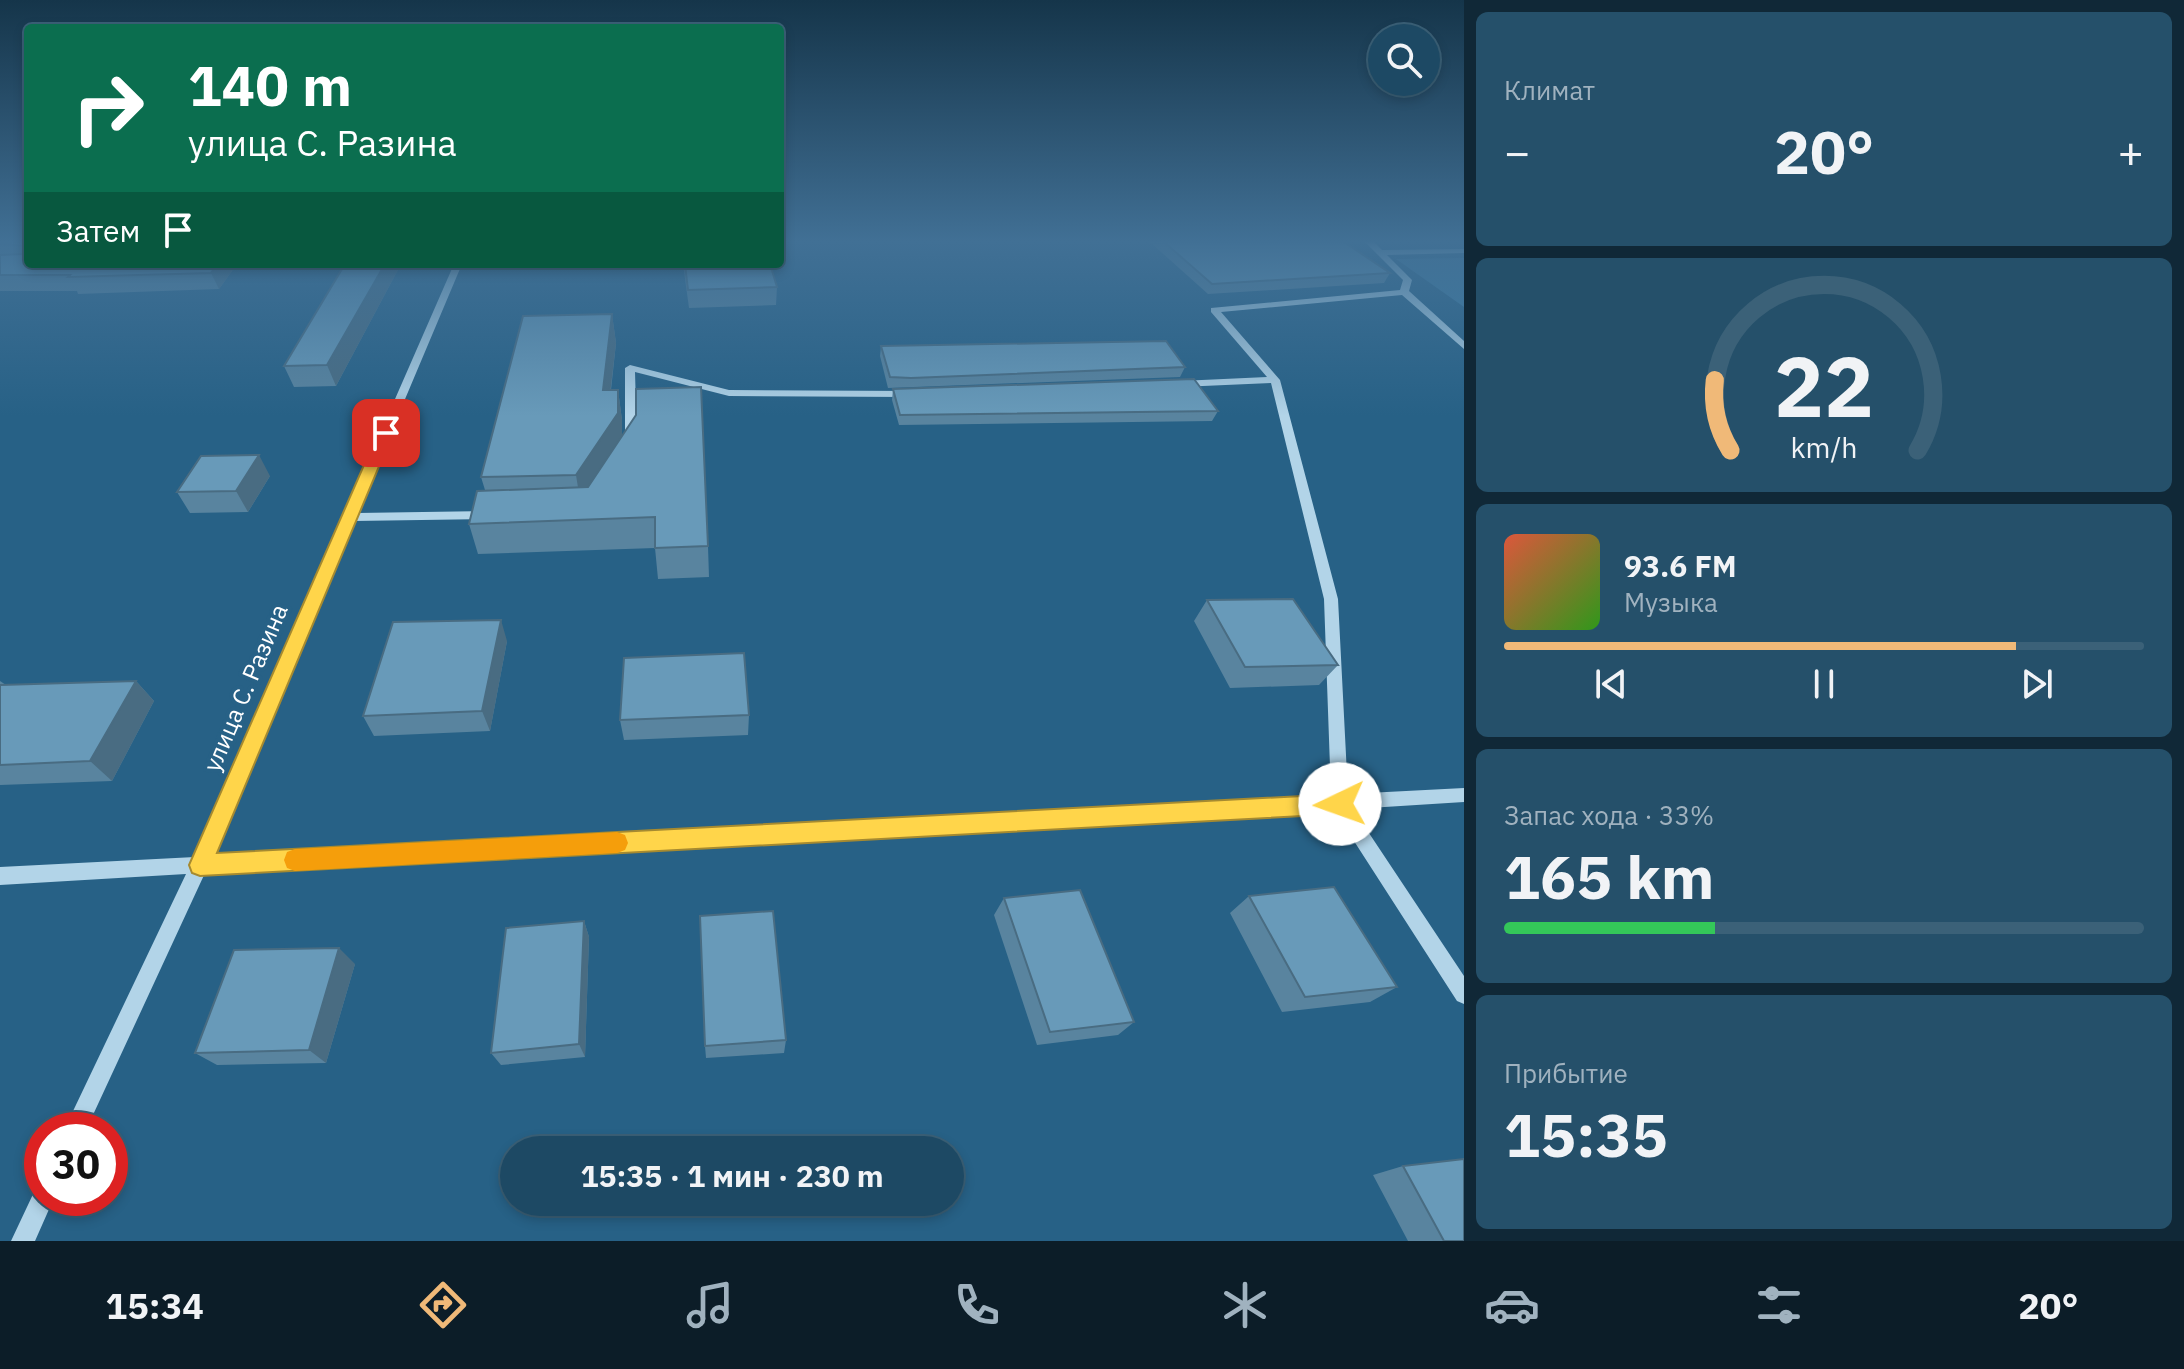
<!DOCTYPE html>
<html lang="ru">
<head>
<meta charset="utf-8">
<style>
	body { margin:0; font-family:"IBM Plex Sans",sans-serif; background:#25506a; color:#f1f3f6; height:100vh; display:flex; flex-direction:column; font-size:30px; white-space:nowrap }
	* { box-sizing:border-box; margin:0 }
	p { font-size:26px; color:#a0b2bf }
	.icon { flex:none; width:44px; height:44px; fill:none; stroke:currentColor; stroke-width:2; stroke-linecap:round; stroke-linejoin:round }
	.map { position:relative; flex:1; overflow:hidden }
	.panel { display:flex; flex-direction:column; gap:12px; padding:12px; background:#102837; width:720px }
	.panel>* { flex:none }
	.banner { position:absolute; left:24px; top:24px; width:760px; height:244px; border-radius:8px; box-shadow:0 4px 12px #0003,0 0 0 2px #3b6178; background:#0b6e4f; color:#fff; overflow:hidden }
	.buttons { position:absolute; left:1368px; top:24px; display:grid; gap:16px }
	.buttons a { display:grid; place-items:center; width:72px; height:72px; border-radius:50%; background:#1d4964; box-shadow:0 4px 12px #0003,0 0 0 2px #3b6178; font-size:40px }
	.speed { position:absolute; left:24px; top:1112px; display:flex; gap:16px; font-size:40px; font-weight:700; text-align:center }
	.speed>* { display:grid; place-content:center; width:104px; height:104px; border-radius:50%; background:#1d4964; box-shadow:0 4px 12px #0003,0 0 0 2px #3b6178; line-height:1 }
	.speed .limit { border:12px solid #d22; background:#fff; color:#111 }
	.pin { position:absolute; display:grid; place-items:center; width:68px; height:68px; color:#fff; margin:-34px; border-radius:16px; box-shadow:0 4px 12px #0006 }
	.me { position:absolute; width:88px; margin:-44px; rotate:267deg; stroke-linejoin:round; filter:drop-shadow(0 0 6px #0008) }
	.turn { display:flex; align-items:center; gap:28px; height:168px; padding:0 32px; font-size:36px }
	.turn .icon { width:104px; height:104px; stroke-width:2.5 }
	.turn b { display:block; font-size:56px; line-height:68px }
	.then { display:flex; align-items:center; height:76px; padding:0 32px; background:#0003; gap:16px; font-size:30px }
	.big { font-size:60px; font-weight:700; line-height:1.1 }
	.panel .card { flex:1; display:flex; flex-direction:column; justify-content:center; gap:12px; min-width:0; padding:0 28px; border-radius:12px; background:#25506a }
	.panel .dial { align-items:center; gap:0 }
	.dial svg { height:208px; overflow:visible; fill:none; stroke:#3b6178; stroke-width:7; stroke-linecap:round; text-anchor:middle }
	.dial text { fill:#f1f3f6; stroke:none }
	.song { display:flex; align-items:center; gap:24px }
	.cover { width:96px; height:96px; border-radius:12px; background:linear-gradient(135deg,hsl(10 70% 55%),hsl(110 70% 35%)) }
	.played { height:8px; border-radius:4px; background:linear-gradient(90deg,#f0b978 80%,#3b6178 80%) }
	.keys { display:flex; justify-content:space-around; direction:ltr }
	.heat { display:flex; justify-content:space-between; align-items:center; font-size:44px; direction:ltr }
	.charge { height:12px; border-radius:6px; background:linear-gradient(90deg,#34c759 33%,#3b6178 0) }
	.trip { position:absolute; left:500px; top:1136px; width:464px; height:80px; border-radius:40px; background:#1d4964; box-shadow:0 4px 12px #0003,0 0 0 2px #3b6178; font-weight:700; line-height:80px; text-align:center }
	.tab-bar { display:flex; height:128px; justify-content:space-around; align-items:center; background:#0c1d28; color:#a0b2bf }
	.tab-bar .icon { width:56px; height:56px }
	.tab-bar .current { color:#f0b978 }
	.tab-bar b { font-size:36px; color:#f1f3f6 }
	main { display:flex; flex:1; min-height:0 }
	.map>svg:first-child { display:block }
	.green { fill:#3c7ca3 }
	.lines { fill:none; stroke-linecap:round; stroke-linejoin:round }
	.minor { fill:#b2d4e8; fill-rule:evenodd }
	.wall { fill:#59849f }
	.shaded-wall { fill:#496c82 }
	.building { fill:#689ab9; stroke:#496c82; stroke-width:2 }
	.route { fill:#ffd54a; stroke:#a68a30; stroke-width:2 }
	.slow { fill:#f59e0b }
	.labels { text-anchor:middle; stroke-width:8; stroke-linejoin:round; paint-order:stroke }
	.street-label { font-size:24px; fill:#fff; stroke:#276186 }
</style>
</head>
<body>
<main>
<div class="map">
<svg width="1464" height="1241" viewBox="0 0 1464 1241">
	<rect width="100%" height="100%" fill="#276186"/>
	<path class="green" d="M1464,258V307L1396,259Z"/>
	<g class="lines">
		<path class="minor" d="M1365,242H1374L1382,250L1464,249V253L1387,255L1412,280L1409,291L1464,341V349L1402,295L1221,312L1280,380L1338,599L1348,794L1464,788V802L1353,809L1464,976V1004L1457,1001L1334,810L205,873L86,1130H64L186,874L0,885V867L195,857L454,264H462L357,513L489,511L495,515L489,519L354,521L213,856L1331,795L1324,599L1271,383L1180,387L1175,384L1180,381L1267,377L1211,312V308L1400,290L1403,280Z
			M630,365L729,390L911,391L916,394L911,397L729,396L635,372L637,443L631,446L625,443V368Z
			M42,1187V1198H54L35,1241H11L35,1190Z"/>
	</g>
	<path class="wall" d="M0,242H28V264H237L219,289L78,294L77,291H0Z
		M1150,242H1344L1390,273L1384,283L1208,294Z
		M345,264H400V266L336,386L294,387L284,366Z
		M683,264H770L777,287L776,305L689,308Z
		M612,314L616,343L611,390H618L622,420V437L708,546L709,577L658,579L655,548L478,554L469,524L485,490L481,477Z
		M881,346L1185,367L1180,377L888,388L880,356Z
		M893,389L1218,411L1212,421L899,425L892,400Z
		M270,476L248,512L190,513L177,492Z
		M1207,600L1338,665L1319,685L1230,688L1194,621Z
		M507,641L490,731L374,736L363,716Z
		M0,681L6,685L136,681L154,701L112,781L0,785Z
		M749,715L748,735L624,740L620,720Z
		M1249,896L1397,987L1370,1002L1282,1012L1230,913Z
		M1004,898L1134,1022L1118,1035L1037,1045L994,915Z
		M584,921L589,937L585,1057L501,1065L491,1053Z
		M355,964L326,1063L217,1065L195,1053Z
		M786,1040L784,1053L706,1058L705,1046Z
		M1403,1166L1464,1241H1408L1373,1175Z"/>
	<path class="shaded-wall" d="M217,264H237L219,289L211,273Z
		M385,264H400V266L336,386L327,365Z
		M612,314L616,343L607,420L603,390Z
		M618,390L622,420V443L581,506L576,475Z
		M259,455L270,476L248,512L236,491Z
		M501,620L507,641L490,731L482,711Z
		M136,681L154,701L112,781L90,761Z
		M584,921L589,937L585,1057L579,1044Z
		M339,948L355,964L326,1063L309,1050Z"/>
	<path class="building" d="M0,242H28V246L0,244Z
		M1164,242H1344L1390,273L1212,284Z
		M28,246V264H217L211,273L68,277L70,275H0V255L22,254Z
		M345,264H385L327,365L284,366Z
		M685,264H770L777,287L688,290Z
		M612,314L603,390H618V413L576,475L481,477L523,316Z
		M1166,341L1185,367L911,378L890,377L881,346Z
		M1194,379L1218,411L900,415L893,389Z
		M701,387L708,546L655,548V517L469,524L477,491L588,487L636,415V389Z
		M259,455L236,491L177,492L201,456Z
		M1293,599L1338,665L1245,667L1207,600Z
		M501,620L482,711L363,716L393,622Z
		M744,653L749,715L620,720L624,658Z
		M136,681L90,761L0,765V685Z
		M1334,887L1397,987L1305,997L1249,896Z
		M1080,890L1134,1022L1050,1032L1004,898Z
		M773,911L786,1040L705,1046L700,916Z
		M584,921L579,1044L491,1053L506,928Z
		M339,948L309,1050L195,1053L234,950Z
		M1464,1159V1241H1444L1403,1166Z"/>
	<linearGradient id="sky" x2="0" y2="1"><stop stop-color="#15354a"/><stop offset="0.58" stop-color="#417095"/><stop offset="1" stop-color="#417095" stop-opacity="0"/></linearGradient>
	<rect width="1464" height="416" fill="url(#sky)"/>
	<path class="route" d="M386,428L393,433L217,853L1340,794L1348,797L1351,804L1348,811L1340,814L200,876L192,873L189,865L378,433Z"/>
	<path class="slow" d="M617,832L625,835L628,843L625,850L617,853L295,871L287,868L284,860L287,852L295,849Z"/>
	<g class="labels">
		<g class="street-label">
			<text transform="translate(246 688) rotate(-67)" y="8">улица С. Разина</text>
		</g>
	</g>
</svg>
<div class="buttons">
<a><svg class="icon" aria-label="search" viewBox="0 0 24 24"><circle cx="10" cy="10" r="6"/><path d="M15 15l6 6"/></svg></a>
</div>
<div class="speed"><div class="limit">30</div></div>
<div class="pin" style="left:386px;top:433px;background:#d93025"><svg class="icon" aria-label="arrive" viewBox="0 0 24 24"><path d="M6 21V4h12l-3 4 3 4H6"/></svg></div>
<svg class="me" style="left:1340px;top:804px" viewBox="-20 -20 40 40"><circle r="19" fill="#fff"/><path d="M0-13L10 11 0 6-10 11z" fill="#ffd54a"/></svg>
<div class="trip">15:35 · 1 мин · 230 m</div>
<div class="banner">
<div class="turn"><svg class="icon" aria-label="right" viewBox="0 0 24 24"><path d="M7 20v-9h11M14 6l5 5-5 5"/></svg><div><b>140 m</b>улица С. Разина</div></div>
<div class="then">Затем<svg class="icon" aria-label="arrive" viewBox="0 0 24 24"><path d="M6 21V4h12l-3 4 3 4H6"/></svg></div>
</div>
</div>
<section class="panel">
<div class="card"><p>Климат</p>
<div class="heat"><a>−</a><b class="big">20°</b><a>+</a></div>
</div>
<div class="card dial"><svg viewBox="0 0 100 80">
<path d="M14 69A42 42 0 1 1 86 69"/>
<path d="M14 69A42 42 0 0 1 8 42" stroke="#f0b978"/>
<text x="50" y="56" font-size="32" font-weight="700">22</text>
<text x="50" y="72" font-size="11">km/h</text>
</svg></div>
<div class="card">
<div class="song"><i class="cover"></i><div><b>93.6 FM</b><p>Музыка</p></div></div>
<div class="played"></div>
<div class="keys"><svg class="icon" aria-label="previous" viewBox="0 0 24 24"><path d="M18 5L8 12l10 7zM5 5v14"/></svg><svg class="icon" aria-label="pause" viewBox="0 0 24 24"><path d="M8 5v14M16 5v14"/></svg><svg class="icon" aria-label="next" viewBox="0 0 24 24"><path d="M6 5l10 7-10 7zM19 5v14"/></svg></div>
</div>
<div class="card"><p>Запас хода · 33%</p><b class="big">165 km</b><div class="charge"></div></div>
<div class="card"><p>Прибытие</p><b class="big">15:35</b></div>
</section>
</main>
<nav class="tab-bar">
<b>15:34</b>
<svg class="icon current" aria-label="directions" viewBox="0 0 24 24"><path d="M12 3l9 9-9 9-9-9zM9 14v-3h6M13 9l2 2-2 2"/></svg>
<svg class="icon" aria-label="music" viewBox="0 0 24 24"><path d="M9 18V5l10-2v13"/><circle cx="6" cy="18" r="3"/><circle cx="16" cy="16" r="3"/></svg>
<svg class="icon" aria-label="phone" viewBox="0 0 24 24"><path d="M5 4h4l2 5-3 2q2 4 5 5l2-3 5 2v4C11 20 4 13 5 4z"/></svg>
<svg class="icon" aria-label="climate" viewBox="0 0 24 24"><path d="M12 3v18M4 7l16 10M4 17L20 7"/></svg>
<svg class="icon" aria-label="car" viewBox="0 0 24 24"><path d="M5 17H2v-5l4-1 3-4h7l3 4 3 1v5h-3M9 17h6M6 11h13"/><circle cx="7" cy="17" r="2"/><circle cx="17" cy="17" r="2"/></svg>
<svg class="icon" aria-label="filters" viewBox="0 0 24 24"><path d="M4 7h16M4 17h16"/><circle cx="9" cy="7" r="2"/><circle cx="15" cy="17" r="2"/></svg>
<b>20°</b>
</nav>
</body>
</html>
